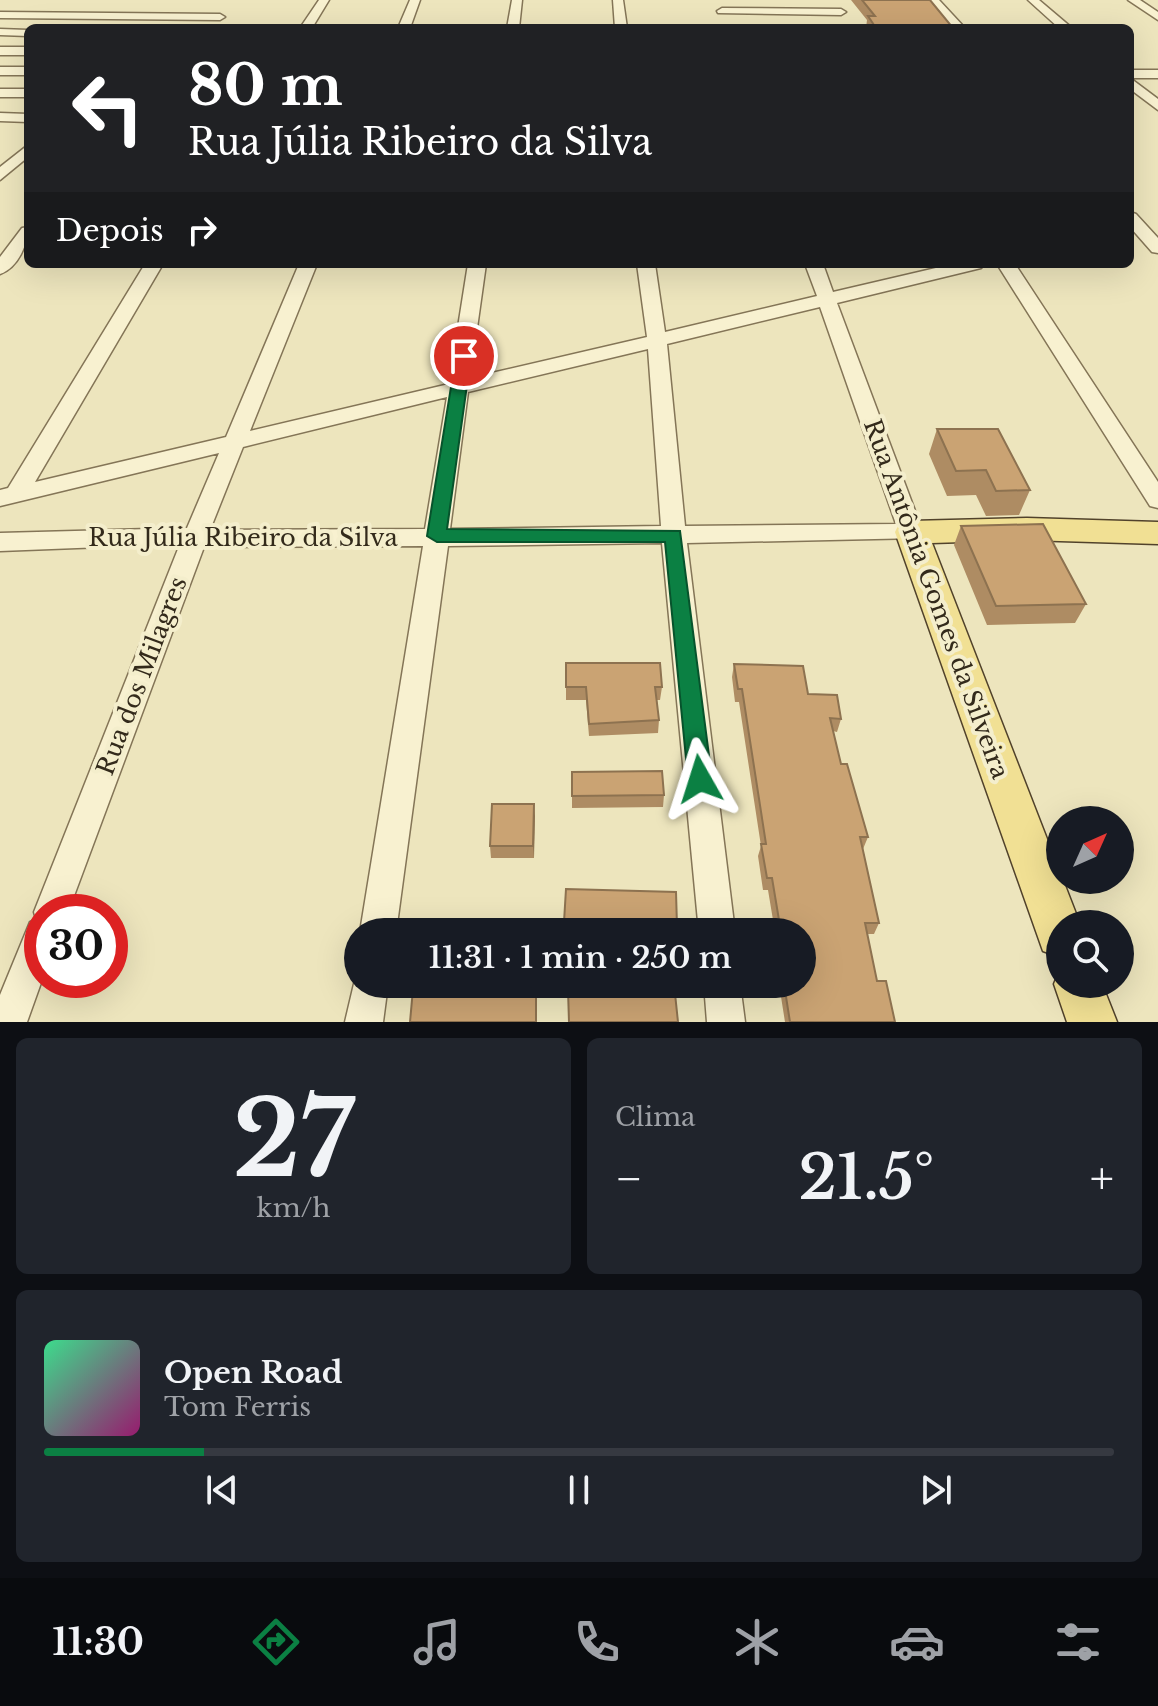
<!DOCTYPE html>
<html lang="pt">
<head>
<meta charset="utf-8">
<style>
	body { margin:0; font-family:"Libre Baskerville",serif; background:#20242c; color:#f1f3f6; height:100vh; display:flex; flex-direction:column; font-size:30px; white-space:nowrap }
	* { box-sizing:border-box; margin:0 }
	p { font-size:26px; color:#9ea1a6 }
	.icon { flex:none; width:44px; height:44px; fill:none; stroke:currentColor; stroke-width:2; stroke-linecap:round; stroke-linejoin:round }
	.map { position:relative; height:1022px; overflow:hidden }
	.panel { display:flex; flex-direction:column; gap:16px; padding:16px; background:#0d0f14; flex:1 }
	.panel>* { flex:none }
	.banner { position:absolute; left:24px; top:24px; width:1110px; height:244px; border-radius:12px; box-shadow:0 8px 32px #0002; background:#202124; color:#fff; overflow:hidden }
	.needle { width:52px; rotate:45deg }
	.controls { position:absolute; left:1046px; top:806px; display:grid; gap:16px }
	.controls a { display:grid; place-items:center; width:88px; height:88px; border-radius:50%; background:#171b24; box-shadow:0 8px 32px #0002; font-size:40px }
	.speed { position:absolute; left:24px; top:894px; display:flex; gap:16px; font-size:40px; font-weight:700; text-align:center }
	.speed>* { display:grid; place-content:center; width:104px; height:104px; border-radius:50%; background:#171b24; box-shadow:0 8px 32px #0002; line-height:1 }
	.speed .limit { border:12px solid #d22; background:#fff; color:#111 }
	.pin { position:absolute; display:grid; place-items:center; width:68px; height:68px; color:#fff; margin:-34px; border:4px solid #fff; border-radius:50%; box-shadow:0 2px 8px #0007 }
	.me { position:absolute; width:88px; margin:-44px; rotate:354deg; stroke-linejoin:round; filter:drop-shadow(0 0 6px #0008) }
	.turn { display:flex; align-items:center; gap:28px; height:168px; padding:0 32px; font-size:36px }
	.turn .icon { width:104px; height:104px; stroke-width:2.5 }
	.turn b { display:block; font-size:56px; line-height:68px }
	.then { display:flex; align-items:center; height:76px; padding:0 32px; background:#0003; gap:16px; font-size:30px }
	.big { font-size:60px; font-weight:600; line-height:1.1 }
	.panel .card { flex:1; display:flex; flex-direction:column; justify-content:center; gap:12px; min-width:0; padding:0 28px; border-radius:12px; background:#20242c }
	.panel .dial { align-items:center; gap:0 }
	.dial b { font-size:104px; line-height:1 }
	.song { display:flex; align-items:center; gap:24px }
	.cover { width:96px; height:96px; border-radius:12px; background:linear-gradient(135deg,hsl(150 70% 55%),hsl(320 70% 35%)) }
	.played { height:8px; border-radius:4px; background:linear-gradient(90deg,#0b8043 15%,#363941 15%) }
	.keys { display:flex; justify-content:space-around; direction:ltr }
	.heat { display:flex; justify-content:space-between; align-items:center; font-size:44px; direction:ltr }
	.panel .tiles { flex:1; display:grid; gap:16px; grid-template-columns:1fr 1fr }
	.card:last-child { grid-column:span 2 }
	.trip { position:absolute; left:344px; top:918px; width:472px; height:80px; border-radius:40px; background:#171b24; box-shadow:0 8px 32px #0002; font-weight:600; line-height:80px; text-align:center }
	.tab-bar { display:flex; height:128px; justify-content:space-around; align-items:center; background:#090b0e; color:#9ea1a6 }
	.tab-bar .icon { width:56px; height:56px }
	.tab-bar .current { color:#0b8043 }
	.tab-bar b { font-size:36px; color:#f1f3f6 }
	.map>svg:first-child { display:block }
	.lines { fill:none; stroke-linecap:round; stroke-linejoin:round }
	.minor-casing { stroke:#847557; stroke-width:3 }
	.major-casing { stroke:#51422b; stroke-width:3 }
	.minor { fill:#f8f1d0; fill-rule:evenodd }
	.major { fill:#f1e094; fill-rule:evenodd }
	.wall { fill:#ae8c63 }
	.shaded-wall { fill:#8d7250 }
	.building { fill:#caa373; stroke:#8d7250; stroke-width:2 }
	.route { fill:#0b8043; stroke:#07532c; stroke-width:2 }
	.labels { text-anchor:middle; stroke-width:8; stroke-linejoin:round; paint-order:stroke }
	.street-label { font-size:24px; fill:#332a1b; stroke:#f4eecc }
</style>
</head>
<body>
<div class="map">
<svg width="1158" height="1022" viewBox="0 0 1158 1022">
	<rect width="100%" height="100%" fill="#ede5bd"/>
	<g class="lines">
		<g class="minor-casing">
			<path id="minor" d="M319,0H329L312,28H300Z
				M410,0H420L410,28H398Z
				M512,0H522L519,28H507Z
				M613,0H623L627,28H615Z
				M928,0H939L965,28H953Z
				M1028,0H1039L1072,28H1059Z
				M1128,0H1140L1158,12V20Z
				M722,8L841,9L846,12L841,15L718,13L717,11Z
				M0,12L220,14L225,17L220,20L0,18Z
				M0,29L28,30V36L0,35Z
				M0,47H28V55H0Z
				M0,67H28V75H0Z
				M1130,70H1158V78H1130Z
				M1130,78L1158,99V110L1130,89Z
				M0,89H28V97H0Z
				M0,113L28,114V122L0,121Z
				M28,145V157L0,180V167Z
				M1130,212L1136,214L1158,238V253L1152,252L1130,227Z
				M28,227C28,244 18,268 0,274V257L22,228Z
				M145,264H163L35,482L226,437L299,264H317L250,431L449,384L468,264H486L470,378L647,337L637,264H655L665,332L817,296L805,264H823L833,292L953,264H984L981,268L837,303L923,532L920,538L687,543L735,932H699L662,543L448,546L396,932H360L423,546L204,547L68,912H42V980L27,1022H0V995L30,922L36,919L34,912L180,544L0,551V533L187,528L219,453L0,506V490L8,488ZM820,307L896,524L685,526L667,344ZM648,349L661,526L450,529L468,392ZM447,397L425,529L210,530L243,447Z
				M997,264H1015L1158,482V508L1150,506Z
				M357,971L358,984H388L383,1022H345Z
				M704,984H740L745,1022H707Z"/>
		</g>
		<g class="major-casing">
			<path id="major" d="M1027,518L1158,522V544L1027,540L932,543L1080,924H1060V957L1043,951L1037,934L895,532L899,524L911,521Z
				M1060,969V984H1102L1117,1022H1067L1054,984Z"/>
		</g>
		<use href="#minor" class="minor"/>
		<use href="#major" class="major"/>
	</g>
	<path class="wall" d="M851,0H930L953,28H866L867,20Z
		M681,264H701V267H681Z
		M937,429L1030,490L1019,515L986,516L976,495L947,496L929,454Z
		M961,526L1086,604L1075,623L987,625L954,545Z
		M566,663L662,687L660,700H657L659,720L658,733L589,736L586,700H566Z
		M734,664L808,694L841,719L837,732L833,731L841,764L868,837L863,849L879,923L874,934H867L877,981L895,1022H785L779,984H802V932H775L768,890H763L758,856L761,846L739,702H735L732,677Z
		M572,772L664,795L663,807L572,808Z
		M534,804V858H491L490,846Z
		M564,922L677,926L676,932H564Z"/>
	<path class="shaded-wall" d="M534,804L535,816L534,858L533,846Z"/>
	<path class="building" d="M862,0H930L953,28H876L868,16H875Z
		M937,429H998L1030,490L996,491L986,470L956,471Z
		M1043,524L1086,604L996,606L961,526Z
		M566,663H660L662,687H655L659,720L589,724L586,687H566Z
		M734,664L803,666L808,694L837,695L841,719L830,718L841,764H847L868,837H860L879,923H865L877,981H886L895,1022H790L784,984H802V932H776H781L772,878H767L761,844H766L742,689H738Z
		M662,771L664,795L572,796V772Z
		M492,804H534L533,846H490Z
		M566,889L676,892L677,926H675L676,932H575V922H564Z
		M578,984H674L678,1022H569L568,990H578Z
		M536,986V1022H410L413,989Z"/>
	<path class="route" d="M464,352L471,356L447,529L680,531L712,779L709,787L700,790L692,787L688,779L665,542H437L427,536L456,356Z"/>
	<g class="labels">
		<g class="street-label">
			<text x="243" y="546">Rua Júlia Ribeiro da Silva</text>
			<text transform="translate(936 599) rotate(70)" y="8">Rua Antônia Gomes da Silveira</text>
			<text transform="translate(142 676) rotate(-69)" y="8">Rua dos Milagres</text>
		</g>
	</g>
</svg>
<div class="controls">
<a><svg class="needle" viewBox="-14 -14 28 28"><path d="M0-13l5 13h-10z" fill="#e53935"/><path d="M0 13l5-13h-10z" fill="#9ea1a6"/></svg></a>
<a><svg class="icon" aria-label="search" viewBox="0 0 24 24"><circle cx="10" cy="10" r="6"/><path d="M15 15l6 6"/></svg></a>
</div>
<div class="speed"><div class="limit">30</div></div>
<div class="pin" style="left:464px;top:356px;background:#d93025"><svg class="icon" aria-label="arrive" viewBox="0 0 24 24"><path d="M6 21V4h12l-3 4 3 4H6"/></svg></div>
<svg class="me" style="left:700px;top:779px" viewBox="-20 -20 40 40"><path d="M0-17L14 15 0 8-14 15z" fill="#0b8043" stroke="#fff" stroke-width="4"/></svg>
<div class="trip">11:31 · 1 min · 250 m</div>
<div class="banner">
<div class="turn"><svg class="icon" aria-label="left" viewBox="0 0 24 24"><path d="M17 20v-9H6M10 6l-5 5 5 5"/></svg><div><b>80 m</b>Rua Júlia Ribeiro da Silva</div></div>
<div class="then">Depois<svg class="icon" aria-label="right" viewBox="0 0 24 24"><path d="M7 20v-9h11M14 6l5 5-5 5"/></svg></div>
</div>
</div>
<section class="panel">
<div class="tiles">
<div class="card dial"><b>27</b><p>km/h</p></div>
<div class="card"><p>Clima</p>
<div class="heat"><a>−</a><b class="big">21.5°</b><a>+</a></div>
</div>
<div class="card">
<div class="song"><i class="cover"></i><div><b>Open Road</b><p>Tom Ferris</p></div></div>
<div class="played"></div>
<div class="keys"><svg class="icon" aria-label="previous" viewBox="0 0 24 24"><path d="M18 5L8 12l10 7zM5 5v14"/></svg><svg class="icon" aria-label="pause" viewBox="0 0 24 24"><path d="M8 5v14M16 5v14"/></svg><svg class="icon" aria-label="next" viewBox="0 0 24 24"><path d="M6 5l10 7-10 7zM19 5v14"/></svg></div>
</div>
</div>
</section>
<nav class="tab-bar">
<b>11:30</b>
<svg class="icon current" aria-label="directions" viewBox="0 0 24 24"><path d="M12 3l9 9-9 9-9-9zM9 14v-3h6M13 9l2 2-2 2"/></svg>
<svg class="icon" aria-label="music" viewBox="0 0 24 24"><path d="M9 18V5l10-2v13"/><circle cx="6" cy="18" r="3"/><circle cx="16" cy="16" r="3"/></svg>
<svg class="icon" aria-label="phone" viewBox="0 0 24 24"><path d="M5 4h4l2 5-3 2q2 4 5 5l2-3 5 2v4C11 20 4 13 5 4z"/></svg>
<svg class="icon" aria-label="climate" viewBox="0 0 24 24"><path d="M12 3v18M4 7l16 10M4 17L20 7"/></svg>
<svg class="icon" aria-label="car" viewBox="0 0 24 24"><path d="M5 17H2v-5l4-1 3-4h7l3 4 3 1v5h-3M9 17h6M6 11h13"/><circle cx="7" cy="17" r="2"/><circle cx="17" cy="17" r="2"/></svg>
<svg class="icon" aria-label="filters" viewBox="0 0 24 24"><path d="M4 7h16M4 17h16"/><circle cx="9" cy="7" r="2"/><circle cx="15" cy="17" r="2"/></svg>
</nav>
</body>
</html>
